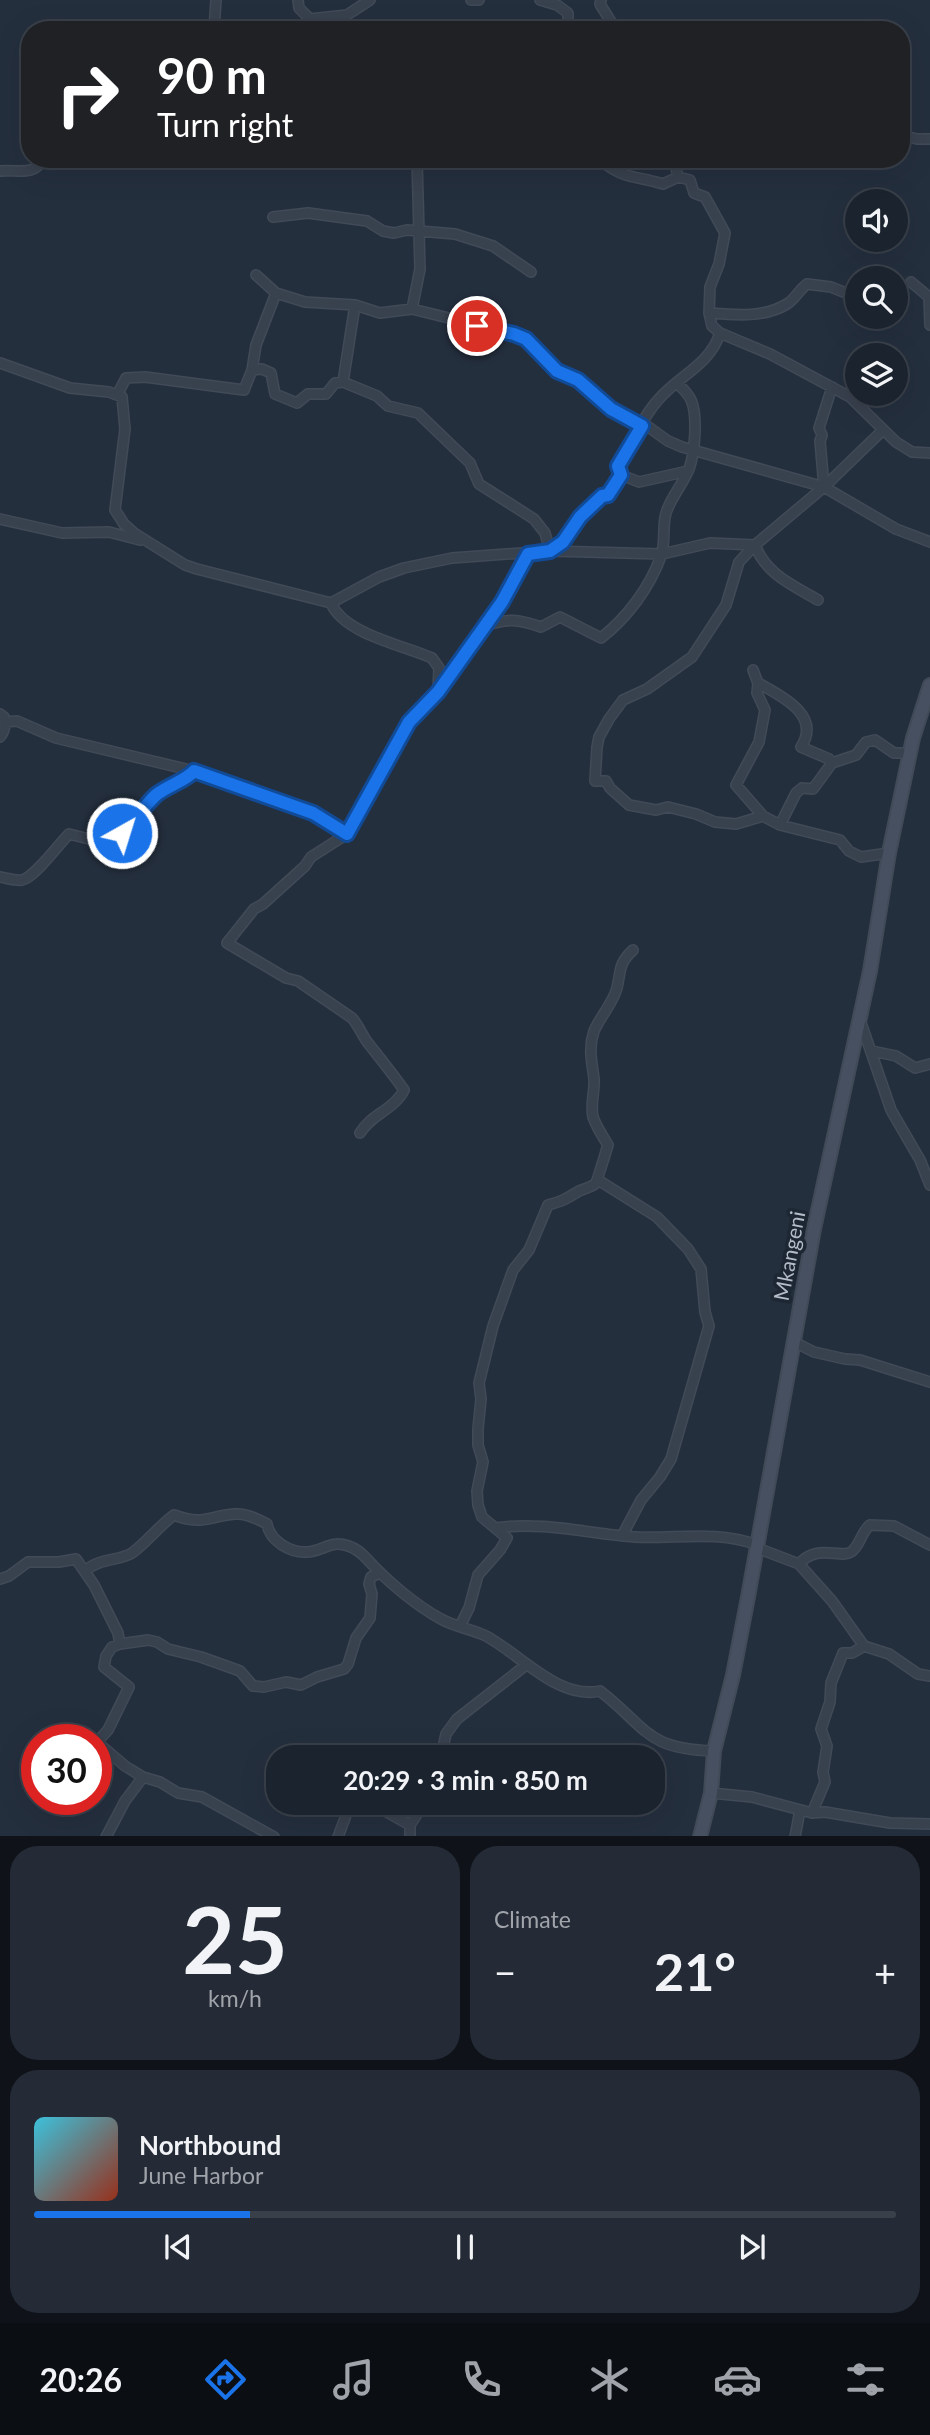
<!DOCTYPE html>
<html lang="en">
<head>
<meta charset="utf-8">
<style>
	body { margin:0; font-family:Lato,sans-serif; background:#242b36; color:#f1f3f6; height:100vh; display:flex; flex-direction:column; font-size:26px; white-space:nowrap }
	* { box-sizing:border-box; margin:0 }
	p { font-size:23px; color:#a0a4aa }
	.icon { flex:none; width:38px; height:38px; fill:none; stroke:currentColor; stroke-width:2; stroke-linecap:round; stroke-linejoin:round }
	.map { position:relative; height:1836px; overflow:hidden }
	.drawer { display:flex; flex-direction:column; gap:10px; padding:10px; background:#0f1319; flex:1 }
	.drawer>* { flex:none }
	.top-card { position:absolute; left:21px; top:21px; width:889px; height:147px; border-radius:28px; box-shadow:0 7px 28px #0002,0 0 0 2px #39404a; background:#202124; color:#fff; overflow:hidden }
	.tools { position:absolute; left:845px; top:189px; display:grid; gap:14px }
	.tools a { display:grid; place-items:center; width:63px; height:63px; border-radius:50%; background:#1b232e; box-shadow:0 7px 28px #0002,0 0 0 2px #39404a; font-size:35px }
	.speed { position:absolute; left:21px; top:1724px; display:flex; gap:14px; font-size:35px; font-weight:700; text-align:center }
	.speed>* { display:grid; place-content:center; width:91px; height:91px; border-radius:50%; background:#1b232e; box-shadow:0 7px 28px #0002,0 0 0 2px #39404a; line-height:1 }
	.speed .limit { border:10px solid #d22; background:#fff; color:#111 }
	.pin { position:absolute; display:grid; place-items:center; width:60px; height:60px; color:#fff; margin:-30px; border:4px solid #fff; border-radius:50%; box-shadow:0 2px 7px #0007 }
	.me { position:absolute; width:77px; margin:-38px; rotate:39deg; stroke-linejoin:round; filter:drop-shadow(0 0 5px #0008) }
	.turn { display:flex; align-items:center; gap:24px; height:147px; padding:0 21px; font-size:32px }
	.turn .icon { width:91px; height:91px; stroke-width:2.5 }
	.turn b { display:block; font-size:49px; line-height:60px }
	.big { font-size:52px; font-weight:700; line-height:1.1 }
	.drawer .card { flex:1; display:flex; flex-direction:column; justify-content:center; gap:10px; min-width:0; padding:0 24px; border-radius:28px; background:#242b36 }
	.drawer .dial { align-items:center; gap:0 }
	.dial b { font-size:91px; line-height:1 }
	.song { display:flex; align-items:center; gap:21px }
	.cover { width:84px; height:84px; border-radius:10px; background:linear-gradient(135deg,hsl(190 70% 55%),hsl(10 70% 35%)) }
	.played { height:7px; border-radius:4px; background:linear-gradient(90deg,#1a73e8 25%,#39404a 25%) }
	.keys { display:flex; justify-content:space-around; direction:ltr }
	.heat { display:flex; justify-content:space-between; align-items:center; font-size:38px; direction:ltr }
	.drawer .tiles { flex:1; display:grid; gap:10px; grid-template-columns:1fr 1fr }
	.card:last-child { grid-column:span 2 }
	.trip { position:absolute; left:266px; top:1745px; width:399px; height:70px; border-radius:28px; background:#1b232e; box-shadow:0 7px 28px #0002,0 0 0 2px #39404a; font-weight:700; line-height:70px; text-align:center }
	.dock { display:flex; height:112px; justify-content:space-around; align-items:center; background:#0b0e12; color:#a0a4aa }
	.dock .icon { width:49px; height:49px }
	.dock .current { color:#1a73e8 }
	.dock b { font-size:32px; color:#f1f3f6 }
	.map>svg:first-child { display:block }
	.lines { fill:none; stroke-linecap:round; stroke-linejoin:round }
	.street-casing { stroke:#414a57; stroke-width:12 }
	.secondary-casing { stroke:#414a57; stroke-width:16 }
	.street { stroke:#38414e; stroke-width:9 }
	.secondary { stroke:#465061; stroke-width:12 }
	.route-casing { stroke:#114b97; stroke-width:18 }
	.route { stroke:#1a73e8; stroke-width:12 }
	.labels { text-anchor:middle; stroke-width:7; stroke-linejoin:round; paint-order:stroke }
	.street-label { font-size:21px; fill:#b4bcc9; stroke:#1d2633 }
</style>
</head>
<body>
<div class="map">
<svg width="930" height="1837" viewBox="0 0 930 1837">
	<rect width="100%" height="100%" fill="#242f3e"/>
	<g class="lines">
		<g class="street-casing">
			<path id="street" d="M298,0L299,8L310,19L347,15L370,0
				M471,0H479
				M540,0L557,5L568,13V30
				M601,0L600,4L616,30
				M214,30L216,0
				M901,135L917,139H930
				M337,159L341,162L346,159
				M599,159C625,180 632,175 663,184L678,177
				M674,159L678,177L690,180L694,193L705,197L725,233L719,264L710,287L709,313L712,326L720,333L770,354L850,397L896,442L912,452L930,453
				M0,171C16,169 35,177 42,159
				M273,217L308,213L367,221L383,231L394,233L407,230L455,234L493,246L531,272
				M256,275L276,293L305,302L355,305L380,313L412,309L514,334L526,339L557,371L578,380L611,409L642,426
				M911,282L929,297L930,325
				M412,309L420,269L417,159
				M709,313C735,315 764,318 787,304C795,299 799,290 807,284L831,287L858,298
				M0,363L70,388L109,392L122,397L125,429L115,510L124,524L134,533L185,565L197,569L331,603L379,577L404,568L452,558L550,551L662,554L710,543L755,545L824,487L883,430
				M252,370L262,369L271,373L275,394L297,403L308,394H326L335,383L343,382L355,305
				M343,382L377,396L388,406L418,413L470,463L479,484L534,519L545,533L550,551C564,542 569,531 580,518C587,508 600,501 609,493C614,489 617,480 621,475L639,482L688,471
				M117,395L126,378L145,377L244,390L252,370L256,345L276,293
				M643,423L668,441L682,447L824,487L896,529L930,542
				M621,475L618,466C631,445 641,419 658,400C678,376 710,365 720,333
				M824,487L820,441L822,435L819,428L832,387
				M0,519L62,533L109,532L140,540
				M818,600C792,585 766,574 755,545L739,562L726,605L692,657L647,689L623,700L609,719L599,737L597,747L595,781H606L610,788L629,805L656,810L668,807L696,814L715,822L736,824L763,816L780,825L840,840L849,851L861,857L889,853
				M331,603C344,634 403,645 432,658L439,668L438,690
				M485,626C508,618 518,619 541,627L560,617L601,638C627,618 650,587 661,556C666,542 662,526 666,513C671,497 683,484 689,469C695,453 698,415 691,400C688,393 682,388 677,383
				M753,670L758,683L757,693L765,710L759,742L736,785L763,816
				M758,683C781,696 822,715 801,747L829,759L832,763
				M0,714L4,717C6,725 5,731 0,737
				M5,722L17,721L56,738L194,771L312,813L347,834
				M780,825L796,793L802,788L813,789L832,763L856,755L866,742L875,740L894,753H910
				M0,877C6,878 16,881 22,880C35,877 58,845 69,834L109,844C123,837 142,807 158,794C168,786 187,780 194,771
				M860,1020L891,1110L920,1160L930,1185
				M872,1051L896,1056L915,1068L930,1064
				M360,1133C371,1114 394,1110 404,1090C392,1073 380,1058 368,1043C362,1035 359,1026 352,1018L298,981L286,978L227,943L254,909L263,904L305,866L311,857L347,834L409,722L438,692L502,602L528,554
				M598,1180L657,1217L688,1249L701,1269L705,1312L709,1326L671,1459L660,1477L641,1500L623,1534
				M794,1342L814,1352L845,1359L860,1360L930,1382
				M496,1528C542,1521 590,1534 635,1537C676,1539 718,1530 757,1545
				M757,1548L799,1564L832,1601L864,1646
				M799,1564C817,1543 840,1559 851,1552C860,1546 861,1532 870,1525L894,1526L930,1545
				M85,1571C99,1558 119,1561 132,1553C147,1542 159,1526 174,1515C204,1526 208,1516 235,1514C246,1513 258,1519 267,1524C270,1541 290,1553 307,1552C314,1552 322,1548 328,1546C341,1540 357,1548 366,1558C386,1580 415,1605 441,1619C455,1627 472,1629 486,1636C520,1654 558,1700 600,1691C648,1728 645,1749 714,1751
				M0,1579L9,1576L28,1562H59L76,1559L94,1585L118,1633L120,1644
				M460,1626L469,1608L478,1575L500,1550L507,1538L482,1517L478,1505L477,1491L483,1462L478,1445V1429L481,1399L479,1383L493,1326L513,1270L529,1250L548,1205C563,1201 566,1199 579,1191C584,1189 591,1187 595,1184C597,1182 606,1151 608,1145C603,1137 596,1126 593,1117C590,1104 595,1092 594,1079C592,1062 588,1049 594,1031C600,1017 613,1003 617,988C621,971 618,964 633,950
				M441,1757L446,1734L457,1719L526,1665
				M711,1793L752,1797L812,1813L825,1812L890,1823L930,1824
				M812,1813L825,1782L823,1772L827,1746L821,1729L830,1702L831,1683L843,1653H852L864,1646L889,1654L918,1674L930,1676
				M106,1837L125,1801L143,1777
				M274,1837L202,1797L178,1793L160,1782L143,1777L125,1766L97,1742L108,1730L129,1687L104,1667L106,1656L112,1647L120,1644L148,1640L157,1642L168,1649L201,1657L240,1671L253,1686L264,1687L286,1682L301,1685L317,1677L344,1669L348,1664L356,1638L370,1618L372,1594L369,1584L371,1577L380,1573
				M338,1837L348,1810L354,1804L385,1811L410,1825
				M410,1837V1825L425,1802
				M795,1837L800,1810"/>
		</g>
		<g class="secondary-casing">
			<path id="secondary" d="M700,1837L711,1793L714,1751L733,1675L748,1597L814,1229L870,971L889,853L913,738L930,685"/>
		</g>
		<use href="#street" class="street"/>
		<use href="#secondary" class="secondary"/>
	</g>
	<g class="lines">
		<g class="route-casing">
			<path id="route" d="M122,833L125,827C135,821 146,804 156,795C167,786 187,780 194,771L313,813L347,834L409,722L438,692L502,602L528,554L550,551L563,542L580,517L602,496L608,495L621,475L618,466L642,426L611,409L578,380L557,371L526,339L514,334L477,326"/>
		</g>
		<use href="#route" class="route"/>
	</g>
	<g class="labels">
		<g class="street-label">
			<text transform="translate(790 1256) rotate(-79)" y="7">Mkangeni</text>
		</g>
	</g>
</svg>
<div class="tools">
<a><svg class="icon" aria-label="sound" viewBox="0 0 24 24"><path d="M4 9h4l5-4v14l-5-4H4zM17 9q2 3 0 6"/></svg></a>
<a><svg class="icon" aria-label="search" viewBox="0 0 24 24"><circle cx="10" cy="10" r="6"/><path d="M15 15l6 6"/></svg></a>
<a><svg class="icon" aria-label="layers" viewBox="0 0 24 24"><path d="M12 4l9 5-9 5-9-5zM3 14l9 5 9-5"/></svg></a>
</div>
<div class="speed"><div class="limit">30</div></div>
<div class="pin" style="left:477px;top:326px;background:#d93025"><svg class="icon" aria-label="arrive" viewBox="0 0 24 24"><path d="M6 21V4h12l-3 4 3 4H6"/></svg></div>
<svg class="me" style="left:122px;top:833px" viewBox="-20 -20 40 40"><circle r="17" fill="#1a73e8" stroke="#fff" stroke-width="3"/><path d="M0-11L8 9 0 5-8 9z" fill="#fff"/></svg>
<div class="trip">20:29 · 3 min · 850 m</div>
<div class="top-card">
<div class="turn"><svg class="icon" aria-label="right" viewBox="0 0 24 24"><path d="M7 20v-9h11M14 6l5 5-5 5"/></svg><div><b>90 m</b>Turn right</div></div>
</div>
</div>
<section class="drawer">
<div class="tiles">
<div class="card dial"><b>25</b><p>km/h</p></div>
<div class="card"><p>Climate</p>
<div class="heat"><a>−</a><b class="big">21°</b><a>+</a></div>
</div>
<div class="card">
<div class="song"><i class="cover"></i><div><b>Northbound</b><p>June Harbor</p></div></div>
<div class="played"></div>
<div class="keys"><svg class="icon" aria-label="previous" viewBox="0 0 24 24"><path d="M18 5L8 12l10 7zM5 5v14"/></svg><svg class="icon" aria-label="pause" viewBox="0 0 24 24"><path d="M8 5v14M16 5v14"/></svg><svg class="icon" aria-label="next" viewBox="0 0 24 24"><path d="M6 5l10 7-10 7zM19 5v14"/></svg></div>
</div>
</div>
</section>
<nav class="dock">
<b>20:26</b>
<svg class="icon current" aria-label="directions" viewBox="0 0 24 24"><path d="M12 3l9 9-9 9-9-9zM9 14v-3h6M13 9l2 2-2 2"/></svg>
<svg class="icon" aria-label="music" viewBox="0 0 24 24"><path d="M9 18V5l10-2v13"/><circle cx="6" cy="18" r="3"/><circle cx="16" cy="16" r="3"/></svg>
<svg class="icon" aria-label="phone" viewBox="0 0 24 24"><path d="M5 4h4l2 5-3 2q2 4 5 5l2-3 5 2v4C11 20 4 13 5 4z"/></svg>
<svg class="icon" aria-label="climate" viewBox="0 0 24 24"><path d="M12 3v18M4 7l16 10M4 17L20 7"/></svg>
<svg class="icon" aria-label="car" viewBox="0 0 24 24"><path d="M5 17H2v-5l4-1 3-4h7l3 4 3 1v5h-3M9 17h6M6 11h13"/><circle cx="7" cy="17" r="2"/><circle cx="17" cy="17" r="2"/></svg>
<svg class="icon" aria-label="filters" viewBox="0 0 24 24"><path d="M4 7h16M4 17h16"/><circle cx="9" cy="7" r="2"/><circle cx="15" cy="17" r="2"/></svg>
</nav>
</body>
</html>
